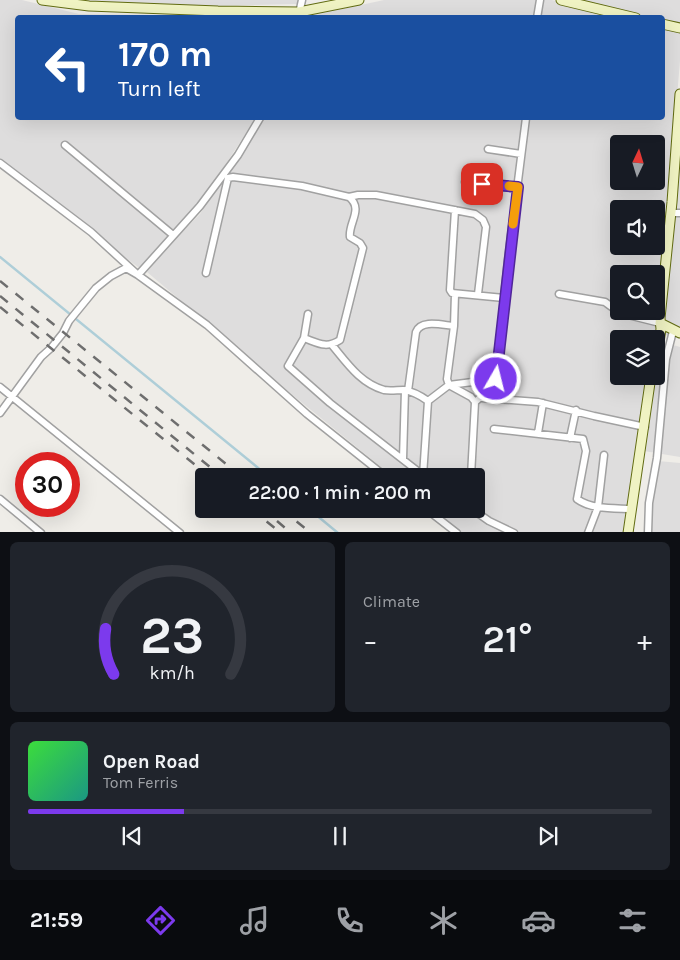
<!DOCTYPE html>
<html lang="en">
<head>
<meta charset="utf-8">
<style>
	body { margin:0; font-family:Karla,sans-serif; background:#20242c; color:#f1f3f6; height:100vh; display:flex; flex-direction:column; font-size:19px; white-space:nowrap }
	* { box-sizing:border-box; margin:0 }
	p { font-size:16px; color:#9ea1a6 }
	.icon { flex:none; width:28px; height:28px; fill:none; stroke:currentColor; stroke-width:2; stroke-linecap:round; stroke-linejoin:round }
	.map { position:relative; height:532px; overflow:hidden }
	.drawer { display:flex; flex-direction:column; gap:10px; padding:10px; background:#0d0f14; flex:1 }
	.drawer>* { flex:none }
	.hud { position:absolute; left:15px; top:15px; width:650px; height:105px; border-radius:5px; box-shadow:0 5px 20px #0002; background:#1a4fa0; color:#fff; overflow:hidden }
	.needle { width:32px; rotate:4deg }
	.tools { position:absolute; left:610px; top:135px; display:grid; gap:10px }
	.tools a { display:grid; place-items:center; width:55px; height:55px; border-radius:5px; background:#171b24; box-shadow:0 5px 20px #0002; font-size:25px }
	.speed { position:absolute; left:15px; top:452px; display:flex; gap:10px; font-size:25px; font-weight:700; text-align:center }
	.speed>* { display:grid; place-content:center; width:65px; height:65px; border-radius:50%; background:#171b24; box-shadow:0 5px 20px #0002; line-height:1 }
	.speed .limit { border:8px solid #d22; background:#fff; color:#111 }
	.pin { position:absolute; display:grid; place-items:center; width:42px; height:42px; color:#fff; margin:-21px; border-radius:10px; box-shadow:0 2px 8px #0006 }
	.me { position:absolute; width:55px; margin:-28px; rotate:8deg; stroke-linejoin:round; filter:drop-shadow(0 0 4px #0008) }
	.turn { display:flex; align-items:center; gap:18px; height:105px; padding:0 20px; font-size:22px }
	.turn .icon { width:65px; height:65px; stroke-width:2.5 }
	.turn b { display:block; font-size:35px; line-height:42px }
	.big { font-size:38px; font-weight:600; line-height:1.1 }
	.drawer .card { flex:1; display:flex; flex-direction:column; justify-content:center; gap:8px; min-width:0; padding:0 18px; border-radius:8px; background:#20242c }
	.drawer .dial { align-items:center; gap:0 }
	.dial svg { height:130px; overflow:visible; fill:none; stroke:#363941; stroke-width:7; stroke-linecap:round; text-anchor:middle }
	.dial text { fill:#f1f3f6; stroke:none }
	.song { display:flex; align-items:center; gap:15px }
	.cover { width:60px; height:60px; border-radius:8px; background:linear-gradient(135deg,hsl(120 70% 55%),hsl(170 70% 35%)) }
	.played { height:5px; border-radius:2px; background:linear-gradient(90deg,#7c3aed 25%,#363941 25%) }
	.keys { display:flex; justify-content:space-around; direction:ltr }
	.heat { display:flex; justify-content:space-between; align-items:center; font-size:28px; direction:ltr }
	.drawer .tiles { flex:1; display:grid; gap:10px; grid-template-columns:1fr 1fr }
	.card:last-child { grid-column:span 2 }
	.trip { position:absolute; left:195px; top:468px; width:290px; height:50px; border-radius:5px; background:#171b24; box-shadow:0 5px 20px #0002; font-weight:600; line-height:50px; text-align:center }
	.tab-bar { display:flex; height:80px; justify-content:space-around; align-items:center; background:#090b0e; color:#9ea1a6 }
	.tab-bar .icon { width:35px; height:35px }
	.tab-bar .on { color:#7c3aed }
	.tab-bar b { font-size:22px; color:#f1f3f6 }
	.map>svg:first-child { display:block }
	.residential { fill:#dedddd; fill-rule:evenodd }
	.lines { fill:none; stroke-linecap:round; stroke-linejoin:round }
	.stream { stroke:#aeced8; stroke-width:2.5 }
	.street-casing { stroke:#a1a1a1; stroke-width:9 }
	.secondary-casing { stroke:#626c12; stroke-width:11 }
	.street { stroke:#fff; stroke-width:6 }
	.secondary { stroke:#f0f3c3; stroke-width:9 }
	.rail { stroke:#6e6e6e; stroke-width:2.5; stroke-dasharray:10 10; stroke-linecap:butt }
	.route-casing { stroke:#51269a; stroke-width:12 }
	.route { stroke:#7c3aed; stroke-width:9 }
	.slow { stroke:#f59e0b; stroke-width:9 }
</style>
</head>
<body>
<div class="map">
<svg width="680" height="533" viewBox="0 0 680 533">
	<rect width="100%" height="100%" fill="#efede8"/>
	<path class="residential" d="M0,0H22L79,14L293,17L18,18V118H256L199,205L142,270L43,196L0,160Z
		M67,0H298L297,4L216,6L141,5Z
		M384,0H552L622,18H301Z
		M574,0H680V26L663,22L662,18L645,17Z
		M663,28L680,33V61L667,218L654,339H619V376H649L626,532H462L432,509H476V476H392L284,388L147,272L170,244L200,214L263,118H662ZM619,144H656V181H619ZM619,209H656V246H619ZM619,274H656V311H619Z
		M678,162H680V339L662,334Z
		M659,341L680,347V457L644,451L654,376H656Z
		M658,461L680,463V532L651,533V510Z"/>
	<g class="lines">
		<path class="stream" d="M0,257L268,476
			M309,509L338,533"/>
		<g class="street-casing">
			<path id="street" d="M298,18L302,0
				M537,18L540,0
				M65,145L173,235
				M488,149L521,154
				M0,163L91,232L138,275L207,325L307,414L385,476
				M465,182L518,187
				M349,197L358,195H376L475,214L483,220L486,227L478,294
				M455,210L450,290L452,293L504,298
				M670,213H680
				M206,273L228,178L233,177L302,186L349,197C364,209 348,223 350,237L360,243L363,248L340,340C326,349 318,343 304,338L308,314
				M455,294L454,326L447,379L449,385L471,397L475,402
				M559,294L605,302L620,313L660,323
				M304,338L288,366L330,403L424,476
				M332,345C347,363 360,383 384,390C390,391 397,390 403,390C412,391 421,396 428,401L423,476
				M0,387L180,533
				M408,391L416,332C421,319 442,325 454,326
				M482,398L538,402L594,416L645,427
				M428,401L449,385L496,379
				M475,402L494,386L496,379L508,260L526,118
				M0,413L41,357L51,348L63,333L69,321L96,288L111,276L126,268L138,275L200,206L238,155L260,118
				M494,429L583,439L586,451L577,499C592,510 615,508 632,509
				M538,433L543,403
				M570,438L576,410
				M403,459L405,390
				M471,476L475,402
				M0,499L41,533
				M426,509L457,533
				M472,509L489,521L514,533
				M588,533L598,507L604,455
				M648,533L649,503L657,458L666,359L673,331"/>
		</g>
		<g class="secondary-casing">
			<path id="secondary" d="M42,0L89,6L218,11L299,12L359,0
				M561,0L636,18
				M662,24L680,28
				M660,323L680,333
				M656,362L661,329L660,318L672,202L680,94
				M628,533L651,376"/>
		</g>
		<use href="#street" class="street"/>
		<use href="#secondary" class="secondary"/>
		<path class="rail" d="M0,281L241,476
			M0,296L221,476
			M0,307L209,476
			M251,509L281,533
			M281,509L311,533
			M277,521L291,533"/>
	</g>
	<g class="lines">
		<g class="route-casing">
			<path id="route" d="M482,184L518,187L496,379"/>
		</g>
		<use href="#route" class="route"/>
		<path class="slow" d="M509,186L518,187L513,224"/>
	</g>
</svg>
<div class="tools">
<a><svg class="needle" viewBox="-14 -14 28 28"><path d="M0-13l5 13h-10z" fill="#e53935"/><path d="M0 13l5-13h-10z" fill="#9ea1a6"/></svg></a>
<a><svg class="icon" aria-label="sound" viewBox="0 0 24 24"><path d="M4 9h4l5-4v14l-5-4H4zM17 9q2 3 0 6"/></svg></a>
<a><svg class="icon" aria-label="search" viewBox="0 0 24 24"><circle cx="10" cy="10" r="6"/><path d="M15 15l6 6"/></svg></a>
<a><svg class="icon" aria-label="layers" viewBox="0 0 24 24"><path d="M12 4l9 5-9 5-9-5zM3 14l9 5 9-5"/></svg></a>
</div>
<div class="speed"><div class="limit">30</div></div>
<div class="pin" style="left:482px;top:184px;background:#d93025"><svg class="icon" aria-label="arrive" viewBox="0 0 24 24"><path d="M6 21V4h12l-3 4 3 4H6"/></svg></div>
<svg class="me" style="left:496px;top:379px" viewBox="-20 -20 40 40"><circle r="17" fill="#7c3aed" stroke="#fff" stroke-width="3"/><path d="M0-11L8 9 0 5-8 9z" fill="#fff"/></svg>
<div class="trip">22:00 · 1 min · 200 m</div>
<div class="hud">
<div class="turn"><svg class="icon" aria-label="left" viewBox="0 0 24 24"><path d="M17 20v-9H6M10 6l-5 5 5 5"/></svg><div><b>170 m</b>Turn left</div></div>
</div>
</div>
<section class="drawer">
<div class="tiles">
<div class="card dial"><svg viewBox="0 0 100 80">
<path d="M14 69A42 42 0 1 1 86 69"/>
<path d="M14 69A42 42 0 0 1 9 41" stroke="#7c3aed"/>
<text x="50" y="56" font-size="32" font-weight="700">23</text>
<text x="50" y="72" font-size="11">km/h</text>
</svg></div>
<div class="card"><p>Climate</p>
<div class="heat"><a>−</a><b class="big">21°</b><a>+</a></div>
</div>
<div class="card">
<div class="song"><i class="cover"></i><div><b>Open Road</b><p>Tom Ferris</p></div></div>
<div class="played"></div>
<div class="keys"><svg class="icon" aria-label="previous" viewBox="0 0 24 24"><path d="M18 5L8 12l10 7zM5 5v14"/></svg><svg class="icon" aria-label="pause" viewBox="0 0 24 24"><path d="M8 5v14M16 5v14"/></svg><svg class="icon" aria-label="next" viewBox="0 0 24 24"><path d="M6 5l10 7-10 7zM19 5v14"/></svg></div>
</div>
</div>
</section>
<nav class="tab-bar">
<b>21:59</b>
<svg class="icon on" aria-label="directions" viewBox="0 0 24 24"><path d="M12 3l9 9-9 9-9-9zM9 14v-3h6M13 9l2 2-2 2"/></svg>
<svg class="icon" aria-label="music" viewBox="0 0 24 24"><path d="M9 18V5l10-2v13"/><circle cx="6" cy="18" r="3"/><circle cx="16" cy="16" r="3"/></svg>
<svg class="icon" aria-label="phone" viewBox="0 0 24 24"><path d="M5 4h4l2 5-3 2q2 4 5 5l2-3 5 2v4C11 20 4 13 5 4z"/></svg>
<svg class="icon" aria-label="climate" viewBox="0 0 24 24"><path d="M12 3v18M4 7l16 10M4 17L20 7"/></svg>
<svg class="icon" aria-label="car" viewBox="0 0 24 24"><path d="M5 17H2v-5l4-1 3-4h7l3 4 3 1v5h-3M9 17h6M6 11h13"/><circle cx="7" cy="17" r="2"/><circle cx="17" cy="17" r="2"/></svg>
<svg class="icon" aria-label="filters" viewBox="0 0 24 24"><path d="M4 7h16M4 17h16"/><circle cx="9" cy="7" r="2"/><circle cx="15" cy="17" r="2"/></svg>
</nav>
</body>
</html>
